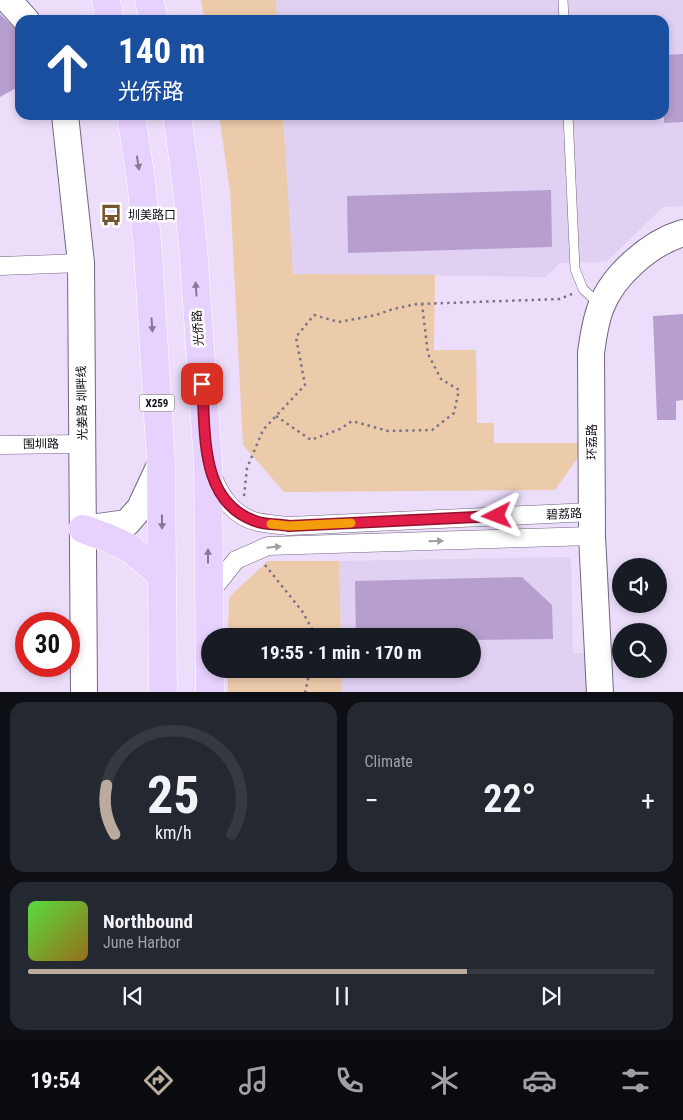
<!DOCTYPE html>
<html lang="en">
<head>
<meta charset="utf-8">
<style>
	body { margin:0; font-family:"Roboto Condensed","Noto Sans SC",sans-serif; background:#242831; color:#f1f3f6; height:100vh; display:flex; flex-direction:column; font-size:19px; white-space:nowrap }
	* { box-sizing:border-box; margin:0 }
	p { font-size:16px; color:#9ea1a6 }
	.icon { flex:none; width:28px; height:28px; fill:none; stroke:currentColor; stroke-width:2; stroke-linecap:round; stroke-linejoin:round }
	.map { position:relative; height:692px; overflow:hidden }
	.side { display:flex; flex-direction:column; gap:10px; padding:10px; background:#0d0f14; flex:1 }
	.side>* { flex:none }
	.guide { position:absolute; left:15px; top:15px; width:654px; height:105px; border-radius:15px; box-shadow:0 2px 8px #0003; background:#1a4fa0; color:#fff; overflow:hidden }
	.buttons { position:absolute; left:612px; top:558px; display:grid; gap:10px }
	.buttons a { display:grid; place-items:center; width:55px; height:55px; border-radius:50%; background:#171b24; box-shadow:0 2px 8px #0003; font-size:25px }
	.speed { position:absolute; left:15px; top:612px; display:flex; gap:10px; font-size:25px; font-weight:700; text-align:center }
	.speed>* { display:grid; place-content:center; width:65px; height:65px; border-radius:50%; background:#171b24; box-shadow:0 2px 8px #0003; line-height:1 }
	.speed .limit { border:8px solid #d22; background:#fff; color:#111 }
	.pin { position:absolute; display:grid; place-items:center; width:42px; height:42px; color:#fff; margin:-21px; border-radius:10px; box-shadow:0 2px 8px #0006 }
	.me { position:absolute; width:55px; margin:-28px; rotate:267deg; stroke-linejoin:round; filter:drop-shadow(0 0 4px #0008) }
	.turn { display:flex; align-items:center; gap:18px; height:105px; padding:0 20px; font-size:22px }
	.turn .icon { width:65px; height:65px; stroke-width:2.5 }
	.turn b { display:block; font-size:35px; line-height:42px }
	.big { font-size:38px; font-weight:700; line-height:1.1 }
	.side .card { flex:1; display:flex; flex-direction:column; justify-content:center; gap:8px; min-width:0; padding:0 18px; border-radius:15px; background:#242831 }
	.side .dial { align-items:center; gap:0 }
	.dial svg { height:130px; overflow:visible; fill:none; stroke:#363941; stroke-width:7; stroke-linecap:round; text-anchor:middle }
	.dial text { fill:#f1f3f6; stroke:none }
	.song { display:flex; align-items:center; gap:15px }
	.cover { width:60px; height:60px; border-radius:8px; background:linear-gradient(135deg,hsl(110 70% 55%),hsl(40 70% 35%)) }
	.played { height:5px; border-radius:2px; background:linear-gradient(90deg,#baab9c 70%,#363941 70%) }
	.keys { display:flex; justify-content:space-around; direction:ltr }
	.heat { display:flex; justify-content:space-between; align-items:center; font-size:28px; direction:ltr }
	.side .tiles { flex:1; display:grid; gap:10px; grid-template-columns:1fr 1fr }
	.card:last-child { grid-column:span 2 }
	.trip { position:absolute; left:201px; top:628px; width:280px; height:50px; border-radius:25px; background:#171b24; box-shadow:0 2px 8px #0003; font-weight:700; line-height:50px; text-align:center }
	.tab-bar { display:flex; height:80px; justify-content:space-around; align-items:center; background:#090b0e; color:#9ea1a6 }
	.tab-bar .icon { width:35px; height:35px }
	.tab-bar .on { color:#baab9c }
	.tab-bar b { font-size:22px; color:#f1f3f6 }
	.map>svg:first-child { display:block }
	.built { fill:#e0d0f2 }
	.green { fill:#eccbaa }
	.building { fill:#b69fce }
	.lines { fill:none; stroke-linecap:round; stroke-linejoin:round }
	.lane-casing { stroke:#72667f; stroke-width:10 }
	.street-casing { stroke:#72667f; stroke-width:19 }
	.secondary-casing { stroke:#72667f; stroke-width:28 }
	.primary-casing { stroke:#fff; stroke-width:29 }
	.path { stroke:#7d7387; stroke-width:2.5; stroke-dasharray:2.5 4; stroke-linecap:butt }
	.lane { stroke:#fff; stroke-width:9 }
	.street { stroke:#fff; stroke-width:18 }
	.secondary { stroke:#fff; stroke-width:26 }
	.primary { stroke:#e7d1fe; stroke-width:28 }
	.oneway { fill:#867795 }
	.oneway2 { fill:#9f9da1 }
	.route-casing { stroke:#92132f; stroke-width:12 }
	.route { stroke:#e11d48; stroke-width:9 }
	.slow { stroke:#f59e0b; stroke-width:9 }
	.labels { text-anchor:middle; stroke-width:5; stroke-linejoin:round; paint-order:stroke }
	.shield { fill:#fff; stroke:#57545a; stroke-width:1 }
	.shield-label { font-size:11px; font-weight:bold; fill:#0f0a14 }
	.poi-label { font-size:12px; fill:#0f0a14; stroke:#fff; text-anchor:start }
	.street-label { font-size:12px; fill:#0f0a14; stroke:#fff }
</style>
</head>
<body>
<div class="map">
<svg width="683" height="693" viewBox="0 0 683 693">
	<rect width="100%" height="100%" fill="#ecdefb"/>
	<path class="built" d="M276,0H683V206L663,207L606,262L560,263L546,277L292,274L283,115H664V20H277Z
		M571,557L573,653H588L589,692H342L341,669H472V636H341L339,561Z"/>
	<path class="green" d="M201,0H276L277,20H204Z
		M219,115H283L293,274L435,275L434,350H476L477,423H494V443H588L555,490L284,492L243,445L230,191Z
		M268,561H339L341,636H228L229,597Z
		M228,669H341L342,692H228Z"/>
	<path class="building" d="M0,14L20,33V86L0,97Z
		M683,54V122L664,123V55Z
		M551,190L552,247L348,253L347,196Z
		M683,314V400L676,401V420H657L653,316Z
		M522,577L552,605L553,639L472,640V636H356L355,581Z"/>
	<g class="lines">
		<g class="lane-casing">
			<path id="lane" d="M563,0L564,20
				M568,115L575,269L583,289L599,304"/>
		</g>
		<g class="street-casing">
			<path id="street" d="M0,266L81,263
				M0,445L82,444
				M212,474C219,495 234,517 258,522C268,524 279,525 289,526L592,512
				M209,594L236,560L268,546L592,536"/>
		</g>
		<g class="secondary-casing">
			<path id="secondary" d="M8,0L26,20
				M65,115L81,263L84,693
				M83,529L127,523L140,508L161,463
				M600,693L592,536L591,353C593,338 595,322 601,307C613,275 650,243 683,233"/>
		</g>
		<g class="primary-casing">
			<path id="primary" d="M106,0L110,20
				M149,0L154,20
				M131,115L141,180L148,252L161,463L163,693
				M177,115L186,180L193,246L208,463L210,693
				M83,529L108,538L131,549L162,576"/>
		</g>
		<path class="path" d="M276,416L311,440L340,429L352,421L388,431L432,430L454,413L459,390L441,379L428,354L422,304
			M244,496L247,468L263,430L305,385L296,337L314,315L339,322L376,315L393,309L417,304L560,299L572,294
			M265,565L302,611L316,636
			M305,693L310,669"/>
		<use href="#lane" class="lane"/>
		<use href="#street" class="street"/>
		<use href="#secondary" class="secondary"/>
		<use href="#primary" class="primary"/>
	</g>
	<defs><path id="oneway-solid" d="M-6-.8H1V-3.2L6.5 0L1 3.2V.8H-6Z" transform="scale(1.25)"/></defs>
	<g class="oneway">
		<use href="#oneway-solid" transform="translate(138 163) rotate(81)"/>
		<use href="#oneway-solid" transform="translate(196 289) rotate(-94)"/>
		<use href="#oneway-solid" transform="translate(152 325) rotate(86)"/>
		<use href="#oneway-solid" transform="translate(162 522) rotate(89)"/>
		<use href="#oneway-solid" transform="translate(208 556) rotate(-90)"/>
	</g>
	<g class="oneway2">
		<use href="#oneway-solid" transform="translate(436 541) rotate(-2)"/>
		<use href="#oneway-solid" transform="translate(274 547) rotate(-6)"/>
	</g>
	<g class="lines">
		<g class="route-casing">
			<path id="route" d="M202,384C206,433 199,501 255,521C265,525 278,524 289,526L497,516"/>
		</g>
		<use href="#route" class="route"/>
		<path class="slow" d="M271,524L289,526L351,523"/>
	</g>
	<defs>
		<g id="bus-bare" transform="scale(1.725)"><path d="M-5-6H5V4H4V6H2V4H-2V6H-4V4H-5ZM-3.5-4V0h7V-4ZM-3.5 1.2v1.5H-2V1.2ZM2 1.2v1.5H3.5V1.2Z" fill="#77542d" stroke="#fff" stroke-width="2.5" paint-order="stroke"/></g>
	</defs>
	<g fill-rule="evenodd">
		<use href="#bus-bare" x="111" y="215"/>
	</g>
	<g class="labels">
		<rect class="shield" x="139.5" y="394.5" width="35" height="17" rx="4"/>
		<g class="shield-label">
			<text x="157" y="407">X259</text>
		</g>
		<g class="poi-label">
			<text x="128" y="219">圳美路口</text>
		</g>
		<g class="street-label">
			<text transform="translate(198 328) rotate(-94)" y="4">光侨路</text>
			<text transform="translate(82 403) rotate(-91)" y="4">光姜路 圳畔线</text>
			<text transform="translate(592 442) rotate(-90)" y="4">环荔路</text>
			<text transform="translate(41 444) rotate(-1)" y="4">围圳路</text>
			<text transform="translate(564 514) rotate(-3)" y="4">碧荔路</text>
		</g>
	</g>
</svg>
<div class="buttons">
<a><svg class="icon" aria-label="sound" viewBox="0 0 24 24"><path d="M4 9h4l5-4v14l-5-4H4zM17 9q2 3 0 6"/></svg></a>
<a><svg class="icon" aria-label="search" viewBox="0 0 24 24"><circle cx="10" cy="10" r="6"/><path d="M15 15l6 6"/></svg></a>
</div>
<div class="speed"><div class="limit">30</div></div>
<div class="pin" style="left:202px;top:384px;background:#d93025"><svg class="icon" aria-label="arrive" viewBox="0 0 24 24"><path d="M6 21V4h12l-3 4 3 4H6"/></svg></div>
<svg class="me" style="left:497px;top:516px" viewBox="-20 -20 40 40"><path d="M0-17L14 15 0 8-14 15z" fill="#e11d48" stroke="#fff" stroke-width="4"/></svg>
<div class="trip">19:55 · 1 min · 170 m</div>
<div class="guide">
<div class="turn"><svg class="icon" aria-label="ahead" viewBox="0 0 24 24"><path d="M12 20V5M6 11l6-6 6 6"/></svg><div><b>140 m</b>光侨路</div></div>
</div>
</div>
<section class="side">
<div class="tiles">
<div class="card dial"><svg viewBox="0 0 100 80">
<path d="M14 69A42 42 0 1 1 86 69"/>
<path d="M14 69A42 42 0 0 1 9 39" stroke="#baab9c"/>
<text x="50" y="56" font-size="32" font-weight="700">25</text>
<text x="50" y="72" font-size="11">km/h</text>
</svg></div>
<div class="card"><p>Climate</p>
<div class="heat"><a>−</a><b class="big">22°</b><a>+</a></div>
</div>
<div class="card">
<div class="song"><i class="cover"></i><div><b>Northbound</b><p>June Harbor</p></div></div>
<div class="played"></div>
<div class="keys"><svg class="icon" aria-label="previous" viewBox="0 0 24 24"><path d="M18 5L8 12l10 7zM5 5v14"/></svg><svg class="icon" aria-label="pause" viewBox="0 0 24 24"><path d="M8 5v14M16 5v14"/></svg><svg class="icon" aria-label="next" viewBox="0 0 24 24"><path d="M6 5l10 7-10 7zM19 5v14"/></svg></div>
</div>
</div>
</section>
<nav class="tab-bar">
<b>19:54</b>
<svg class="icon on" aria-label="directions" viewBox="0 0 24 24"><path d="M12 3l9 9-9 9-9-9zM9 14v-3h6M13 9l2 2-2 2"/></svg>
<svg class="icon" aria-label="music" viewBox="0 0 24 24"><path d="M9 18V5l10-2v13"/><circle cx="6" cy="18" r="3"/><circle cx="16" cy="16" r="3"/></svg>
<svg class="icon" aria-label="phone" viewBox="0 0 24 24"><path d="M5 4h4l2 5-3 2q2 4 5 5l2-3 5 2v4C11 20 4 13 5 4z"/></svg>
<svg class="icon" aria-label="climate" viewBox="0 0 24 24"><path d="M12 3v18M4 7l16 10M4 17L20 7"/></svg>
<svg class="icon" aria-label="car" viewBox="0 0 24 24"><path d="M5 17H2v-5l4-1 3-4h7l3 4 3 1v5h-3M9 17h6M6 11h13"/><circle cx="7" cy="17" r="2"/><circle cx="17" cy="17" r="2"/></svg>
<svg class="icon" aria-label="filters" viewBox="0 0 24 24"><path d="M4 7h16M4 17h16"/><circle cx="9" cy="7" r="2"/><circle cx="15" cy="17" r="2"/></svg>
</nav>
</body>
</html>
